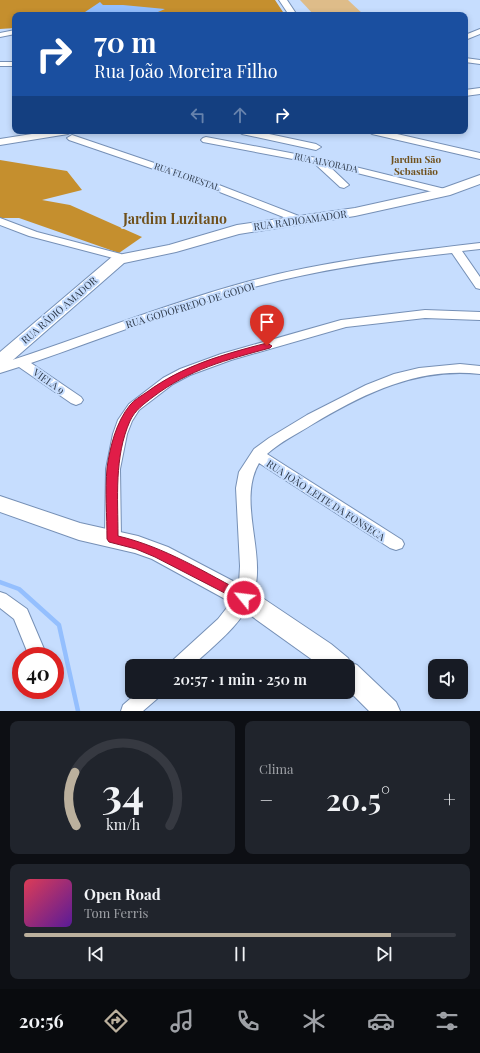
<!DOCTYPE html>
<html lang="pt">
<head>
<meta charset="utf-8">
<style>
	body { margin:0; font-family:"Playfair Display",serif; background:#20242c; color:#f1f3f6; height:100vh; display:flex; flex-direction:column; font-size:15px; white-space:nowrap }
	* { box-sizing:border-box; margin:0 }
	p { font-size:13px; color:#9ea1a6 }
	.icon { flex:none; width:22px; height:22px; fill:none; stroke:currentColor; stroke-width:2; stroke-linecap:round; stroke-linejoin:round }
	.map { position:relative; height:711px; overflow:hidden }
	.details { display:flex; flex-direction:column; gap:10px; padding:10px; background:#0d0f14; flex:1 }
	.details>* { flex:none }
	.banner { position:absolute; left:12px; top:12px; width:456px; height:122px; border-radius:8px; box-shadow:0 2px 6px #0003; background:#1a4fa0; color:#fff; overflow:hidden }
	.buttons { position:absolute; left:428px; top:659px; display:grid; gap:8px }
	.buttons a { display:grid; place-items:center; width:40px; height:40px; border-radius:8px; background:#171b24; box-shadow:0 2px 6px #0003; font-size:20px }
	.speed { position:absolute; left:12px; top:647px; display:flex; gap:8px; font-size:20px; font-weight:700; text-align:center }
	.speed>* { display:grid; place-content:center; width:52px; height:52px; border-radius:50%; background:#171b24; box-shadow:0 2px 6px #0003; line-height:1 }
	.speed .limit { border:6px solid #d22; background:#fff; color:#111 }
	.pin { position:absolute; display:grid; place-items:center; width:34px; height:34px; color:#fff; margin:-41px -17px; border-radius:50% 50% 50% 0; rotate:-45deg; box-shadow:0 0 4px #0007 }
	.pin .icon { rotate:45deg }
	.me { position:absolute; width:44px; margin:-22px; rotate:299deg; stroke-linejoin:round; filter:drop-shadow(0 0 3px #0008) }
	.turn { display:flex; align-items:center; gap:14px; height:84px; padding:0 16px; font-size:18px }
	.turn .icon { width:52px; height:52px; stroke-width:2.5 }
	.turn b { display:block; font-size:28px; line-height:34px }
	.lanes { display:flex; align-items:center; height:38px; padding:0 16px; background:#0003; justify-content:center; gap:20px; direction:ltr }
	.lanes .off { opacity:.35 }
	.big { font-size:30px; font-weight:600; line-height:1.1 }
	.details .card { flex:1; display:flex; flex-direction:column; justify-content:center; gap:6px; min-width:0; padding:0 14px; border-radius:8px; background:#20242c }
	.details .dial { align-items:center; gap:0 }
	.dial svg { height:104px; overflow:visible; fill:none; stroke:#363941; stroke-width:7; stroke-linecap:round; text-anchor:middle }
	.dial text { fill:#f1f3f6; stroke:none }
	.song { display:flex; align-items:center; gap:12px }
	.cover { width:48px; height:48px; border-radius:6px; background:linear-gradient(135deg,hsl(350 70% 55%),hsl(270 70% 35%)) }
	.played { height:4px; border-radius:2px; background:linear-gradient(90deg,#bbb09d 85%,#363941 85%) }
	.keys { display:flex; justify-content:space-around; direction:ltr }
	.heat { display:flex; justify-content:space-between; align-items:center; font-size:22px; direction:ltr }
	.details .tiles { flex:1; display:grid; gap:10px; grid-template-columns:1fr 1fr }
	.card:last-child { grid-column:span 2 }
	.trip { position:absolute; left:125px; top:659px; width:230px; height:40px; border-radius:8px; background:#171b24; box-shadow:0 2px 6px #0003; font-weight:600; line-height:40px; text-align:center }
	.tab-bar { display:flex; height:64px; justify-content:space-around; align-items:center; background:#090b0e; color:#9ea1a6 }
	.tab-bar .icon { width:28px; height:28px }
	.tab-bar .on { color:#bbb09d }
	.tab-bar b { font-size:18px; color:#f1f3f6 }
	.map>svg:first-child { display:block }
	.green { fill:#debc89 }
	.forest { fill:#c58f2e }
	.water { fill:#94bffe }
	.lines { fill:none; stroke-linecap:round; stroke-linejoin:round }
	.stream { stroke:#94bffe; stroke-width:4.5 }
	.street-casing { stroke:#7690b6; stroke-width:2 }
	.secondary-casing { stroke:#7690b6; stroke-width:2 }
	.street { fill:#fff; fill-rule:evenodd }
	.secondary { fill:#fff; fill-rule:evenodd }
	.route { fill:#e11d48; stroke:#92132f }
	.labels { text-anchor:middle; stroke-width:4; stroke-linejoin:round; paint-order:stroke }
	.far-street-label { font-size:9px; fill:#2d3848; stroke:#c6ddfe }
	.far-quarter-label { font-size:10px; font-weight:bold; fill:#6f501b; stroke:#c6ddfe }
	.street-label { font-size:10px; fill:#2d3848; stroke:#c6ddfe }
	.district-label { font-size:14px; font-weight:bold; fill:#6f501b; stroke:#c6ddfe }
</style>
</head>
<body>
<div class="map">
<svg width="480" height="711" viewBox="0 0 480 711">
	<rect width="100%" height="100%" fill="#c6ddfe"/>
	<path class="green" d="M300,0H348L364,15H314Z"/>
	<path class="forest" d="M0,0H275L285,15H15V28L0,29Z
		M0,160L67,171L82,190L42,200L70,205L142,237L119,253L19,218H0Z"/>
	<path class="water" d="M100,2L103,5H123L165,9L158,12L160,15H155L153,13L141,15H85V12Z"/>
	<g class="lines">
		<path class="stream" d="M0,582L19,589L59,625L78,711"/>
		<g class="street-casing">
			<path id="street" d="M279,0H287L297,15H289Z
				M480,29V34L465,40V35Z
				M15,30V34L0,37V33Z
				M465,58L480,60V64L465,62Z
				M0,62H15V66H0Z
				M480,88V94L465,96V90Z
				M51,131H73L68,134L0,145V139Z
				M237,131H255L316,144L321,147L316,150L242,134Z
				M367,131H384L480,153V159L372,134Z
				M72,135L219,185L304,218L305,220L300,223L296,222L212,189L69,140L67,138Z
				M206,137L327,160L449,190L450,192L445,195L329,166L349,185L344,188L340,187L314,163L203,142L201,140L203,138Z
				M0,218L37,232L121,254L125,259L123,261H115L113,258L29,236L0,225Z
				M480,243V249L462,251L480,277V289L476,288L452,253C387,260 321,269 258,286C181,307 107,337 31,363L81,397L83,400L81,403L76,405L71,403L19,367L0,373V364C83,337 165,304 250,281C325,261 403,252 480,243Z
				M425,310L480,312V320L425,318L346,327L231,360L190,375L173,384L139,410L132,421L127,434L120,469L121,539L119,543L113,545L107,543L105,539L106,469L113,434L118,420L129,404L163,378L180,369L221,354L341,320Z
				M460,364L480,366V374C418,367 365,393 313,424C297,434 280,442 267,454L402,540L404,544L402,548L396,550L390,548L259,463C236,503 269,558 252,598C241,626 213,646 192,666H170L173,660L218,619L236,596L239,584L240,566L236,488L239,472L254,449L269,438L307,415L366,385L394,374L419,368Z
				M0,592L6,594L27,609L47,656H29L14,619L0,608Z
				M138,692H160L158,698L143,711H121L123,705Z"/>
		</g>
		<g class="secondary-casing">
			<path id="secondary" d="M480,175V184L450,195L355,216L239,234L176,252L124,263L6,366L0,368V352L113,256L169,245L237,225L355,208L441,189Z
				M0,496L80,523L138,536L168,547L252,591L331,644L348,658L350,662L357,665L396,702L400,711H369L348,690V666H321L236,605L152,559L135,553L79,540L0,512Z"/>
		</g>
		<use href="#street" class="street"/>
		<use href="#secondary" class="secondary"/>
	</g>
	<path class="route" d="M267,343L272,346L270,348C226,360 190,369 153,397C144,404 135,410 130,421C114,457 118,498 118,536C165,547 206,573 248,595L250,598L248,602L244,603L155,557L136,549L109,542L107,539C107,516 105,491 107,468C110,447 116,422 130,405C134,400 141,396 147,392C182,366 224,354 267,343Z"/>
	<g class="labels">
		<g class="far-street-label">
			<text transform="translate(326 163) rotate(12)" y="3">RUA ALVORADA</text>
			<text transform="translate(187 177) rotate(19)" y="3">RUA FLORESTAL</text>
		</g>
		<g class="far-quarter-label">
			<text x="416" y="163">Jardim São<tspan x="416" dy="12">Sebastião</tspan></text>
		</g>
		<g class="street-label">
			<text transform="translate(300 220) rotate(-8)" y="4">RUA RADIOAMADOR</text>
			<text transform="translate(190 305) rotate(-17)" y="4">RUA GODOFREDO DE GODOI</text>
			<text transform="translate(59 310) rotate(-41)" y="4">RUA RÁDIO AMADOR</text>
			<text transform="translate(49 381) rotate(35)" y="4">VIELA 9</text>
			<text transform="translate(326 500) rotate(33)" y="4">RUA JOÃO LEITE DA FONSECA</text>
		</g>
		<g class="district-label">
			<text x="175" y="224">Jardim Luzitano</text>
		</g>
	</g>
</svg>
<div class="buttons">
<a><svg class="icon" aria-label="sound" viewBox="0 0 24 24"><path d="M4 9h4l5-4v14l-5-4H4zM17 9q2 3 0 6"/></svg></a>
</div>
<div class="speed"><div class="limit">40</div></div>
<div class="pin" style="left:267px;top:346px;background:#d93025"><svg class="icon" aria-label="arrive" viewBox="0 0 24 24"><path d="M6 21V4h12l-3 4 3 4H6"/></svg></div>
<svg class="me" style="left:244px;top:598px" viewBox="-20 -20 40 40"><circle r="17" fill="#e11d48" stroke="#fff" stroke-width="3"/><path d="M0-11L8 9 0 5-8 9z" fill="#fff"/></svg>
<div class="trip">20:57 · 1 min · 250 m</div>
<div class="banner">
<div class="turn"><svg class="icon" aria-label="right" viewBox="0 0 24 24"><path d="M7 20v-9h11M14 6l5 5-5 5"/></svg><div><b>70 m</b>Rua João Moreira Filho</div></div>
<div class="lanes"><svg class="icon off" aria-label="left" viewBox="0 0 24 24"><path d="M17 20v-9H6M10 6l-5 5 5 5"/></svg><svg class="icon off" aria-label="ahead" viewBox="0 0 24 24"><path d="M12 20V5M6 11l6-6 6 6"/></svg><svg class="icon" aria-label="right" viewBox="0 0 24 24"><path d="M7 20v-9h11M14 6l5 5-5 5"/></svg></div>
</div>
</div>
<section class="details">
<div class="tiles">
<div class="card dial"><svg viewBox="0 0 100 80">
<path d="M14 69A42 42 0 1 1 86 69"/>
<path d="M14 69A42 42 0 0 1 13 28" stroke="#bbb09d"/>
<text x="50" y="56" font-size="32" font-weight="700">34</text>
<text x="50" y="72" font-size="11">km/h</text>
</svg></div>
<div class="card"><p>Clima</p>
<div class="heat"><a>−</a><b class="big">20.5°</b><a>+</a></div>
</div>
<div class="card">
<div class="song"><i class="cover"></i><div><b>Open Road</b><p>Tom Ferris</p></div></div>
<div class="played"></div>
<div class="keys"><svg class="icon" aria-label="previous" viewBox="0 0 24 24"><path d="M18 5L8 12l10 7zM5 5v14"/></svg><svg class="icon" aria-label="pause" viewBox="0 0 24 24"><path d="M8 5v14M16 5v14"/></svg><svg class="icon" aria-label="next" viewBox="0 0 24 24"><path d="M6 5l10 7-10 7zM19 5v14"/></svg></div>
</div>
</div>
</section>
<nav class="tab-bar">
<b>20:56</b>
<svg class="icon on" aria-label="directions" viewBox="0 0 24 24"><path d="M12 3l9 9-9 9-9-9zM9 14v-3h6M13 9l2 2-2 2"/></svg>
<svg class="icon" aria-label="music" viewBox="0 0 24 24"><path d="M9 18V5l10-2v13"/><circle cx="6" cy="18" r="3"/><circle cx="16" cy="16" r="3"/></svg>
<svg class="icon" aria-label="phone" viewBox="0 0 24 24"><path d="M5 4h4l2 5-3 2q2 4 5 5l2-3 5 2v4C11 20 4 13 5 4z"/></svg>
<svg class="icon" aria-label="climate" viewBox="0 0 24 24"><path d="M12 3v18M4 7l16 10M4 17L20 7"/></svg>
<svg class="icon" aria-label="car" viewBox="0 0 24 24"><path d="M5 17H2v-5l4-1 3-4h7l3 4 3 1v5h-3M9 17h6M6 11h13"/><circle cx="7" cy="17" r="2"/><circle cx="17" cy="17" r="2"/></svg>
<svg class="icon" aria-label="filters" viewBox="0 0 24 24"><path d="M4 7h16M4 17h16"/><circle cx="9" cy="7" r="2"/><circle cx="15" cy="17" r="2"/></svg>
</nav>
</body>
</html>
